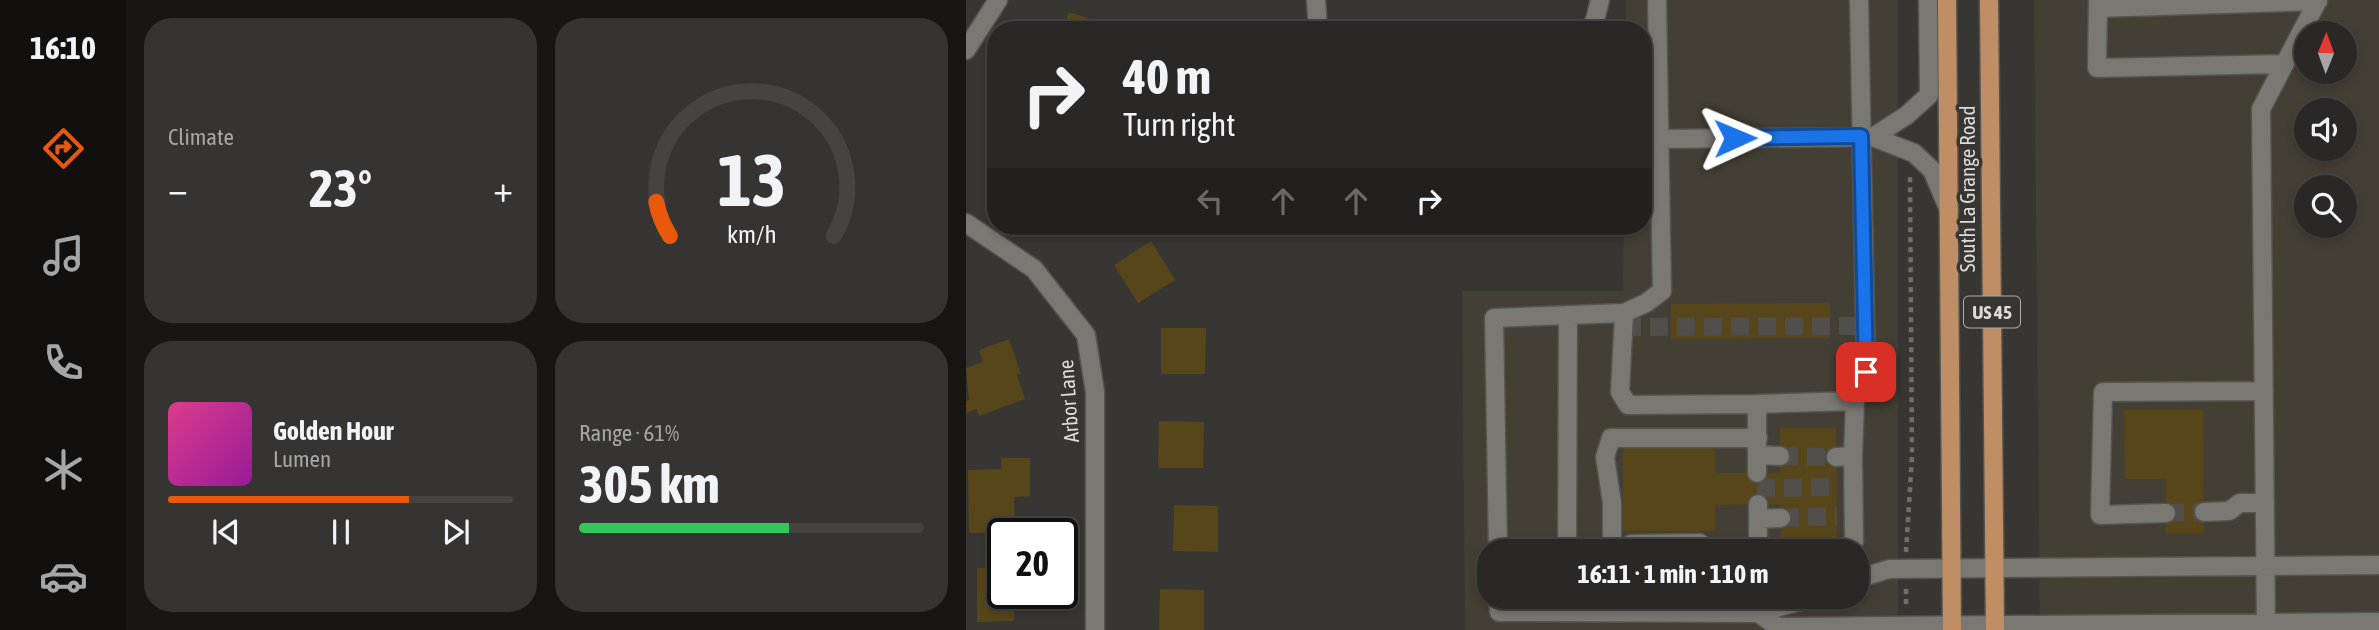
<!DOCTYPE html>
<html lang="en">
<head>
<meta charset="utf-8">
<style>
	body { margin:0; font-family:"Asap Condensed",sans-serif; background:#363432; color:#f1f3f6; height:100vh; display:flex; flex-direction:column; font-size:26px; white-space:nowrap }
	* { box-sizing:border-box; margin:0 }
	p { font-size:23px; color:#a5a6a7 }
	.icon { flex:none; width:38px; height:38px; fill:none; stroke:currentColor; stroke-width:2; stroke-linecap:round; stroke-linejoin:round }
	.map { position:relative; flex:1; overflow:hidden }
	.panel { display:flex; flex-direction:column; gap:18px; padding:18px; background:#171615; width:840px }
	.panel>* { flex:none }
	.banner { position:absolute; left:21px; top:21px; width:665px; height:214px; border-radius:28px; box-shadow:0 4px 10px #0003,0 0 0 2px #464443; background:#2a2826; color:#f1f3f6; overflow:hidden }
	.needle { width:46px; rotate:1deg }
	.controls { position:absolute; left:1328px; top:21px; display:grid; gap:14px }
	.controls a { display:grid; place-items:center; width:63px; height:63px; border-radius:50%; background:#2a2826; box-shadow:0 4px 10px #0003,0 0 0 2px #464443; font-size:35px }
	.speed { position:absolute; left:21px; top:518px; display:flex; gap:14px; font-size:35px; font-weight:700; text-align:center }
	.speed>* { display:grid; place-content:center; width:91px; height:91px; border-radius:50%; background:#2a2826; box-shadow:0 4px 10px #0003,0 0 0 2px #464443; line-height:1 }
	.speed .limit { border:4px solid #111; border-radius:10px; background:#fff; color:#111 }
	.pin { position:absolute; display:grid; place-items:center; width:60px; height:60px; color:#fff; margin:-30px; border-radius:14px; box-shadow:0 4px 10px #0006 }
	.me { position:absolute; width:77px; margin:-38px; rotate:89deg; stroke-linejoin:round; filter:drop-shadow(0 0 5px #0008) }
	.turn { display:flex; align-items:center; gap:24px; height:147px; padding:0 21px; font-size:32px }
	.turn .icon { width:91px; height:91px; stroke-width:2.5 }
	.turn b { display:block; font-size:49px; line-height:60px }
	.lanes { display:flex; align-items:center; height:66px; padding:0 21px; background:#0003; justify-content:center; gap:35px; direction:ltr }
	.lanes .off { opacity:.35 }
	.big { font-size:52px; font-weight:700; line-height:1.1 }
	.panel .tile { flex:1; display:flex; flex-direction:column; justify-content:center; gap:10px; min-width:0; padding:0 24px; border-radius:28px; background:#363432 }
	.panel .dial { align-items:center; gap:0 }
	.dial svg { height:182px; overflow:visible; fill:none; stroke:#464443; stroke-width:7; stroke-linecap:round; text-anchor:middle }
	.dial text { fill:#f1f3f6; stroke:none }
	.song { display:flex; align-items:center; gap:21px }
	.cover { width:84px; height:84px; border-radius:10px; background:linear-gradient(135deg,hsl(330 70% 55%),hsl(300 70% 35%)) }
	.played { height:7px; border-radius:4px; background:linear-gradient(90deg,#ea580c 70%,#464443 70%) }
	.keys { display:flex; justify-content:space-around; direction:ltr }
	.heat { display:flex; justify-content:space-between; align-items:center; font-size:38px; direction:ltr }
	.charge { height:10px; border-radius:5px; background:linear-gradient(90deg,#34c759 61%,#464443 0) }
	.panel .tiles { flex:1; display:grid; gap:18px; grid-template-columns:repeat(2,1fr) }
	.trip { position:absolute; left:511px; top:539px; width:392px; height:70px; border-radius:28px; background:#2a2826; box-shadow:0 4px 10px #0003,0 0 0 2px #464443; font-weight:700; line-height:70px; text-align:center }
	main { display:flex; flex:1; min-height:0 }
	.dock { display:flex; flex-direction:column; width:126px; justify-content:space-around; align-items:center; background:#11100f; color:#a5a6a7 }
	.dock .icon { width:49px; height:49px }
	.dock .active { color:#ea580c }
	.dock b { font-size:32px; color:#f1f3f6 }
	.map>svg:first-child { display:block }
	.built { fill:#443f35; fill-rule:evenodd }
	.building { fill:#574619 }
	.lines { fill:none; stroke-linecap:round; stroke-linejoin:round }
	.minor-tunnel { stroke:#514f4b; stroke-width:18; stroke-dasharray:18 9; stroke-linecap:butt }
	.minor-casing { stroke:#555350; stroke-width:21 }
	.major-casing { stroke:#555350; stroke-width:21 }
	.path { stroke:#716f6c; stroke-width:4.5; stroke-dasharray:5 5; stroke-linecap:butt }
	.minor { stroke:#7a7873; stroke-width:18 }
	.major { stroke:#c08e64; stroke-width:18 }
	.route-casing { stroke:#114b97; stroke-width:18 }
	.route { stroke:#1a73e8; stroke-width:12 }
	.labels { text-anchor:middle; stroke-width:7; stroke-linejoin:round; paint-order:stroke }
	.shield { fill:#383632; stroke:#acaaa8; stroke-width:2 }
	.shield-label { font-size:19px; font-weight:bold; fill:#dddcda }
	.street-label { font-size:21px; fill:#dddcda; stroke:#383632 }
</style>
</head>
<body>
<main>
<nav class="dock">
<b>16:10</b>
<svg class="icon active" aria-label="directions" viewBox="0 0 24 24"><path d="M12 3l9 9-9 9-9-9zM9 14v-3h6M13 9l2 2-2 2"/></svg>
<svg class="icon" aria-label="music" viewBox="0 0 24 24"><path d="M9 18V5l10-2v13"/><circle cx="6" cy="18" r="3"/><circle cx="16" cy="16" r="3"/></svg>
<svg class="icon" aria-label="phone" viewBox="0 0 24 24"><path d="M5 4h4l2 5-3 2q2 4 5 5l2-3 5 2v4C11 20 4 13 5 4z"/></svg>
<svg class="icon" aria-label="climate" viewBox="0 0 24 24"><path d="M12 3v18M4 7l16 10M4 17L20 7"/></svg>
<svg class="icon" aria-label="car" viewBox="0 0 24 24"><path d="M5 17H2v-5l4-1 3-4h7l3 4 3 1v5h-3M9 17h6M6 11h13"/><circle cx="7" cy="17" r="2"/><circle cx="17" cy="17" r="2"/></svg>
</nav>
<section class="panel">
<div class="tiles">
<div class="tile"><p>Climate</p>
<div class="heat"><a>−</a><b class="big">23°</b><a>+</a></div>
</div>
<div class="tile dial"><svg viewBox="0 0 100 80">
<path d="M14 69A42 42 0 1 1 86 69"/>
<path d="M14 69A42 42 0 0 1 8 54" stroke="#ea580c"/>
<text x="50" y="56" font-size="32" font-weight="700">13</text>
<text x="50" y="72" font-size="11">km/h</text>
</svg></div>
<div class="tile">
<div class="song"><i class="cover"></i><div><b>Golden Hour</b><p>Lumen</p></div></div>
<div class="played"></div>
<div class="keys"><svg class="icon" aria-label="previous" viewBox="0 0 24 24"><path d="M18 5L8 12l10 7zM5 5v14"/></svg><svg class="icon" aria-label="pause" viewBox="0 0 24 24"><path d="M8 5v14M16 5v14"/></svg><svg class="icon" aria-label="next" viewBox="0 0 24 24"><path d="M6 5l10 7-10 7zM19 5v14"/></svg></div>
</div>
<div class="tile"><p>Range · 61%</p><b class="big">305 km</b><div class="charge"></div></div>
</div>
</section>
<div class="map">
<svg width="1413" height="630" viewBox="0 0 1413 630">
	<rect width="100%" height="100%" fill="#383632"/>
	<path class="built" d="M660,0H932V630H499L496,291H657L658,226H677V30H660ZM523,551H891V597H523Z
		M1068,0H1413V630H1074ZM1340,33H1379V72H1340ZM1340,110H1379V149H1340ZM1340,187H1379V226H1340Z"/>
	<path class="building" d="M103,12L154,29V30H97Z
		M30,139V162L19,155Z
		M185,241L209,280L172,303L148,265Z
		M864,303V338L705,339V304Z
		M195,328H240L239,374H195Z
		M43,339L55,374L51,375L59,399L13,416L11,409L0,413V401L3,400L0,368L17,362L13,350Z
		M1158,410H1237L1238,533H1200V479H1159Z
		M193,421L238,422L237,468H192Z
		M814,428H870L871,540L815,541V505L792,504L749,505V531H657V447H749V473H814Z
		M35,458H64V496L48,497L49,532L3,533L2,470L35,469Z
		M208,505L252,506V552L207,551Z
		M37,567V593H47L48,621L11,622V568Z
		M194,589L238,590V630H193Z"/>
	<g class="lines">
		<path class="minor-tunnel" d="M657,327L901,326
			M814,456L870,457
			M791,488L871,487
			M1200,513L1238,512
			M815,518L871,516"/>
		<g class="minor-casing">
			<path id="minor" d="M350,0L352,30
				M1132,0L1131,68L1318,64
				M1132,8L1352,1
				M623,30L629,20L634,0
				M0,50L32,0
				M907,137L941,115L963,95L962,0
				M693,139L907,137L948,153L966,170L983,210
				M0,223L68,269L120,335L129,392V630
				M658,313L680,303L696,291L691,0
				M791,404L889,401L900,372L893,0
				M792,455L814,456
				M887,456L889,401
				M870,457L887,456L888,542L880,551
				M1238,512L1263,511L1274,503H1299
				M1200,513L1134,515L1137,392L1298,391
				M792,519L815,518
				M532,551L528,318L658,313L654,392L662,405L791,404V473
				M601,551L602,315
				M646,551V503L639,457L645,438H792
				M655,551L665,544L734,543
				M792,551V504
				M891,579L923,569L1413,565
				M532,597L533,612L792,613L849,597
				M792,613L812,627L1413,622
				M1300,630L1295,109L1352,0"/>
		</g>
		<g class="major-casing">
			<path id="major" d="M981,0L986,630
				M1023,0L1029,630"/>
		</g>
		<path class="path" d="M940,552L946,457L944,176
			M940,589V608"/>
		<use href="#minor" class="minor"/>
		<use href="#major" class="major"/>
	</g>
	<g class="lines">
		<g class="route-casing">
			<path id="route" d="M769,138L895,136L900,372"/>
		</g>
		<use href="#route" class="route"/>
	</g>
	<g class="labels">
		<rect class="shield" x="998" y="296.5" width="56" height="31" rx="5"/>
		<g class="shield-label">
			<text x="1026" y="319">US 45</text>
		</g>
		<g class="street-label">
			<text transform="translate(1002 189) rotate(-90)" y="7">South La Grange Road</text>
			<text transform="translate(103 401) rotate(-94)" y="7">Arbor Lane</text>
		</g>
	</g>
</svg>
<div class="controls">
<a><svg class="needle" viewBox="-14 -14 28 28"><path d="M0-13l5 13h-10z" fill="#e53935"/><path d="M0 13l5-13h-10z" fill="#a5a6a7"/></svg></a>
<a><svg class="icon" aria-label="sound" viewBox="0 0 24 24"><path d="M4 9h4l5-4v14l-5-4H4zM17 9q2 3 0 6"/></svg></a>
<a><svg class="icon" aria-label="search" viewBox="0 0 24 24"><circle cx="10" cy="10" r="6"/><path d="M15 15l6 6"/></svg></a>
</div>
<div class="speed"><div class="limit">20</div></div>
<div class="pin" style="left:900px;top:372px;background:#d93025"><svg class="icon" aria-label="arrive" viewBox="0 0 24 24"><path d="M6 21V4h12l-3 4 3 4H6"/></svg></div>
<svg class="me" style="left:769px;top:138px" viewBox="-20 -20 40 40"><path d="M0-17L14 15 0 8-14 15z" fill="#1a73e8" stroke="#fff" stroke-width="4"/></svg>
<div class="trip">16:11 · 1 min · 110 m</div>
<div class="banner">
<div class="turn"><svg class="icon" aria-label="right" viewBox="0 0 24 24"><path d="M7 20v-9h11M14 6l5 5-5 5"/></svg><div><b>40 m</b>Turn right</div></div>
<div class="lanes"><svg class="icon off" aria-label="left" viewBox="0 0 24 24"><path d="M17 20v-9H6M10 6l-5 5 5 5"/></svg><svg class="icon off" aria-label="ahead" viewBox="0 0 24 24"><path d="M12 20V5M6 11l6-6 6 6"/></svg><svg class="icon off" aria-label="ahead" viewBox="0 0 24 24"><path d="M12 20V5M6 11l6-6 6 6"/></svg><svg class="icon" aria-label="right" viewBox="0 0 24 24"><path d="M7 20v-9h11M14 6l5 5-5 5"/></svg></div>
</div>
</div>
</main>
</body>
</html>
